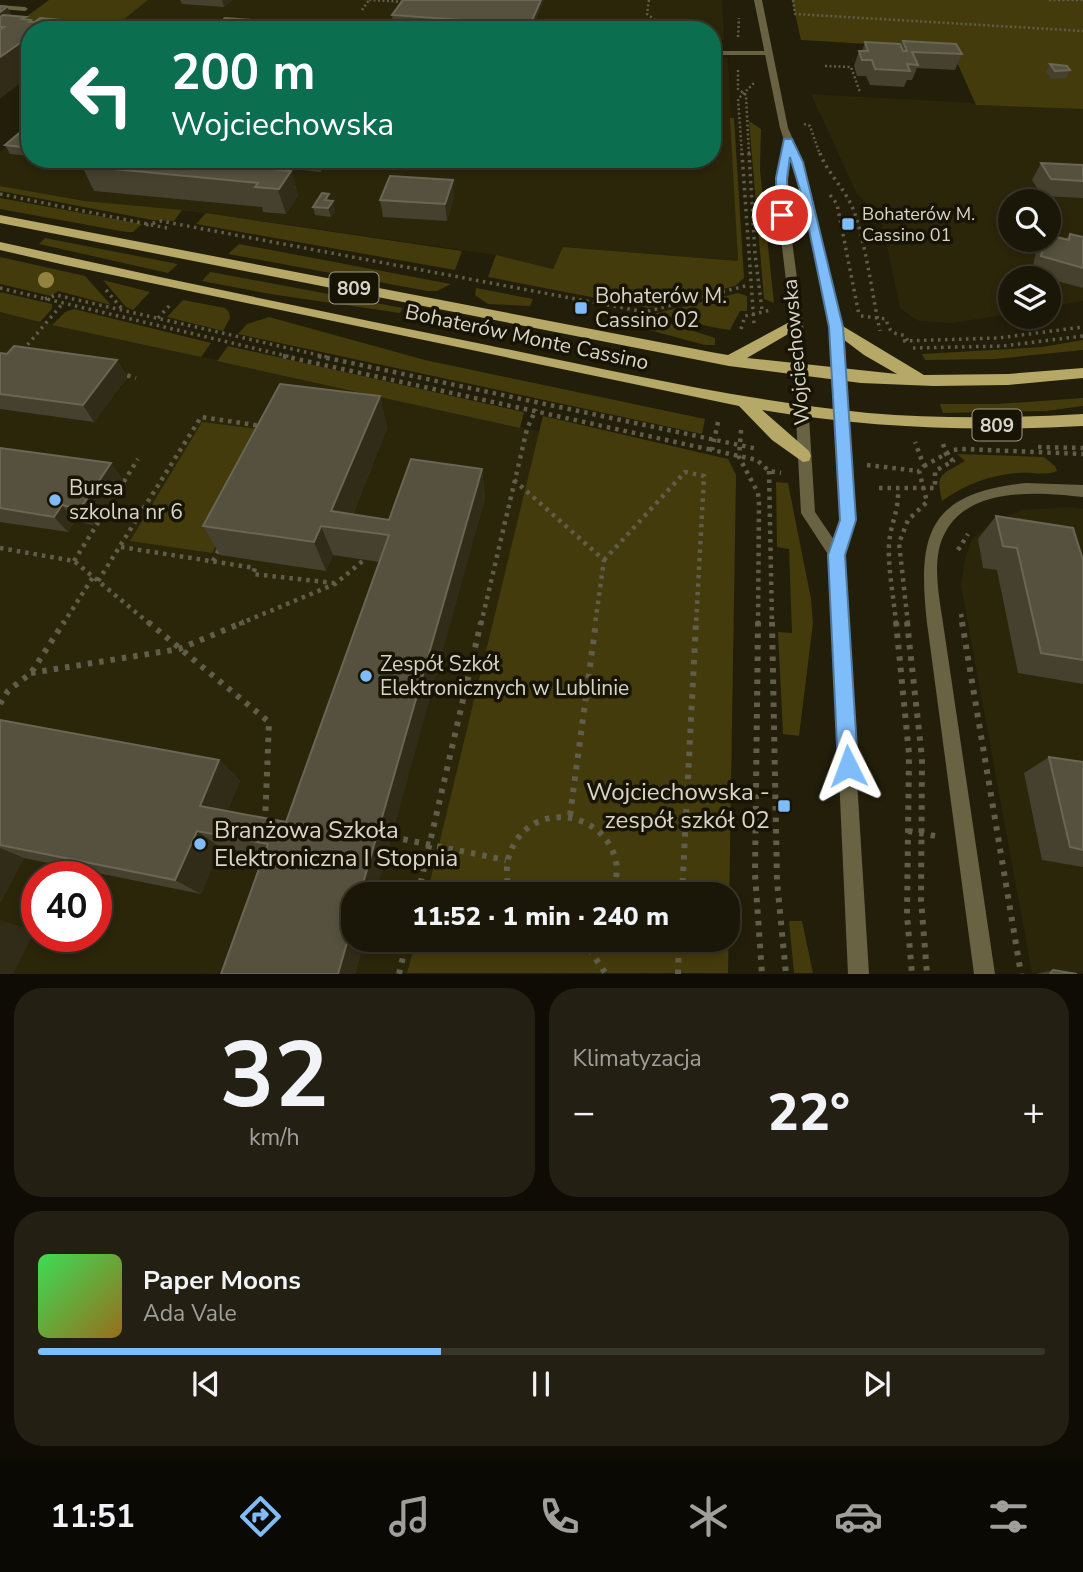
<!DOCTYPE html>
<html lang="pl">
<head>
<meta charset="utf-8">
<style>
	body { margin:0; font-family:"Nunito Sans",sans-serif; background:#231f12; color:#f1f3f6; height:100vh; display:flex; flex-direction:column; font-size:26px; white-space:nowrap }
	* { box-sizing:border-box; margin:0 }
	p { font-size:23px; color:#9f9f9c }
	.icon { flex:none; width:38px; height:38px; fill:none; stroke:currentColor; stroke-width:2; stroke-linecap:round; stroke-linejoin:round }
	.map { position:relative; height:974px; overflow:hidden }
	.sheet { display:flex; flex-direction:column; gap:14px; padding:14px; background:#0e0c04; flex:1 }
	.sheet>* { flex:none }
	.hud { position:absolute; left:21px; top:21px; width:700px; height:147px; border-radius:28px; box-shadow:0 4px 10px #0003,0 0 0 2px #383529; background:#0b6e4f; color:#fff; overflow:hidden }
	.tools { position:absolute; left:998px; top:189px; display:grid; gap:14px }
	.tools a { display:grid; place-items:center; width:63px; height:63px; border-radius:50%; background:#1a1608; box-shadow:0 4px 10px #0003,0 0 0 2px #383529; font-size:35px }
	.speed { position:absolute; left:21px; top:861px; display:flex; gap:14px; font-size:35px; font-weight:700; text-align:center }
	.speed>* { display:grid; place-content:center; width:91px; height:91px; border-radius:50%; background:#1a1608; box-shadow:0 4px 10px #0003,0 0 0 2px #383529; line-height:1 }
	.speed .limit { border:10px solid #d22; background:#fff; color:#111 }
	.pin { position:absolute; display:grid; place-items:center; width:60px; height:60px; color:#fff; margin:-30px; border:4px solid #fff; border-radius:50%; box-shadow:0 2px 7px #0007 }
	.me { position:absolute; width:77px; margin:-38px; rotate:357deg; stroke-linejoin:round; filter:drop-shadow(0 0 5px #0008) }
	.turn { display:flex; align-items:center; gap:24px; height:147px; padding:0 35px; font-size:32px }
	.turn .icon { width:91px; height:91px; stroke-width:2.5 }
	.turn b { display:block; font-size:49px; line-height:60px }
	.big { font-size:52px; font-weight:800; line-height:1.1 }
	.sheet .widget { flex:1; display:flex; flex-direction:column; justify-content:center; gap:10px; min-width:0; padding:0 24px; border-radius:28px; background:#231f12 }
	.sheet .dial { align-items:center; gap:0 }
	.dial b { font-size:91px; line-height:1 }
	.song { display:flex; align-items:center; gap:21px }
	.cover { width:84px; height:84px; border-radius:10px; background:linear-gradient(135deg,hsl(130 70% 55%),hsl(40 70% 35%)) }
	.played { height:7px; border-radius:4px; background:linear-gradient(90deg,#7ebdf9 40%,#383529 40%) }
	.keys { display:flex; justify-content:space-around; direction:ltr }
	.heat { display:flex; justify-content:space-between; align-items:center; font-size:38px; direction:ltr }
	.sheet .tiles { flex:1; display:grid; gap:14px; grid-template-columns:1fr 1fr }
	.widget:last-child { grid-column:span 2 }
	.trip { position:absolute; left:341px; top:882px; width:399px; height:70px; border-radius:28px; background:#1a1608; box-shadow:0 4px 10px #0003,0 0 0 2px #383529; font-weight:800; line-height:70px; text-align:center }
	.dock { display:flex; height:112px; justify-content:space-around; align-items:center; background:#0a0903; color:#9f9f9c }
	.dock .icon { width:49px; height:49px }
	.dock .current { color:#7ebdf9 }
	.dock b { font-size:32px; color:#f1f3f6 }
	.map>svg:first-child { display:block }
	.built { fill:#2b250a; fill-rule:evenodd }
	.green { fill:#433b0b }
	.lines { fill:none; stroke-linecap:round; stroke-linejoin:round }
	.path-far3 { stroke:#605d4b; stroke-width:2.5; stroke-dasharray:2 2.5; stroke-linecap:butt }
	.path-far2 { stroke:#605d4b; stroke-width:3.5; stroke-dasharray:2.5 4.5; stroke-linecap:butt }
	.path-far1 { stroke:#605d4b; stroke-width:4.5; stroke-dasharray:3.5 5; stroke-linecap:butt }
	.path { stroke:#605d4b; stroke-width:6; stroke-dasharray:4.5 7; stroke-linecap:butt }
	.service { fill:#696344; fill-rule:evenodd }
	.minor { fill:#696344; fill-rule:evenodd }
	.tertiary { fill:#696344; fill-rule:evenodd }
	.primary { fill:#b6a867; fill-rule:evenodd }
	.tree { fill:#92843f }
	.wall { fill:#45412e }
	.shaded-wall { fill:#302c18 }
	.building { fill:#55513e; stroke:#696654; stroke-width:2 }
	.route { fill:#7ebdf9; stroke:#527ba2; stroke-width:2 }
	.poi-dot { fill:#7ebdf9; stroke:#181403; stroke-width:2.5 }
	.labels { text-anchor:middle; stroke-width:7; stroke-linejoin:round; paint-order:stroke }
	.far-poi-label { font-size:18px; fill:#d7d5c9; stroke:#181403; text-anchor:start }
	.shield { fill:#181403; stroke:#9e9b8e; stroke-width:2 }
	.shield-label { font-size:19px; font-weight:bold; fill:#d7d5c9 }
	.poi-label { font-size:21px; fill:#d7d5c9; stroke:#181403; text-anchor:start }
	.street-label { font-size:21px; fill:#d7d5c9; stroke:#181403 }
	.near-poi-label { font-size:24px; fill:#d7d5c9; stroke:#181403; text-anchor:end }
</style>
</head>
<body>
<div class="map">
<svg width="1083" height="974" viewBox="0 0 1083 974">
	<rect width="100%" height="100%" fill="#221e0a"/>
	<path class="built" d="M148,0H722L724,40L713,39L712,44V30H111Z
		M712,57L728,58L738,261L563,247L553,269L496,255L206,213L85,201L0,186V152L30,125V159H712Z
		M811,94L1083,109V301L1048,307V278H1010V314L953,323L919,321L908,314L900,308L898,299L881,217L857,194ZM1010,201H1048V240H1010Z
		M0,312L736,475L728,973L0,974ZM37,877H96V936H37ZM354,894H728V940H354Z
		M1070,507L1083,509V973H1032L961,586L965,559L972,539L994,521L1022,510Z"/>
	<path class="green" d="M49,0H148L111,30L19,22Z
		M792,0H1083V109L976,105L951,49L801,40Z
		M730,118H734L744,278L735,286L648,308L488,277L496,255L553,269L563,247L738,261Z
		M749,121L761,129L760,170L774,303L764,299Z
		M0,186L85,201L182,210L174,221L152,220L0,191Z
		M0,198L142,224L133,232H126L0,209Z
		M206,213L462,251L455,270L196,224Z
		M45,238L178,264L168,273L39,244Z
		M239,244L451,284L437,291H427L228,254Z
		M0,257L85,276L111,305L58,291L51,296L0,284Z
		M210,272H211L403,308L400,313L270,294L202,281Z
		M103,280L150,292L133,310L126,307Z
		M476,288L533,299L530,306L488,304L475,295Z
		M0,292L52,304V309L40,322L0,312Z
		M738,293L747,296V311H740L730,330C704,327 680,317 653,314Z
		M183,300L225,308L229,312L230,318L223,331L167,317Z
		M74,309L211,343L201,357L52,325L65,312Z
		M269,317L425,360L705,419L702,434L238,334L247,324Z
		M637,318L672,324L715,338V345H705L634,326Z
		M1083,340V350L995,359L925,360L922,354L1042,347Z
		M228,346L524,412L520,428L217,361Z
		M1083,398V406L1046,411L943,413L940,404H997Z
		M543,416L728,459L736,475L728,973H407L416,940H728V894H427Z
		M202,422L275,431L212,553L130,541Z
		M957,454L1044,457L1055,466L1057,471C1046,476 1031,472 1019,473C990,475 966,484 942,501C935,472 942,475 965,461Z
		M776,482L788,483L811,599L813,623L799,736L783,734L778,632L792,633L789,549L777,547Z
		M789,921H802L813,973H794Z"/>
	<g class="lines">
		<path class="path-far3" d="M369,0L407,2
			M649,0L647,14L668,30
			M793,0L795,14L1083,31
			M1049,0H1083
			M362,10L369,0
			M395,26L446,30
			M738,37L739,18
			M825,66L851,67L860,92
			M738,70V89L746,95L749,155
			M804,124L810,126L820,155
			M742,155L738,99L755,82"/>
		<path class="path-far2" d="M742,153L754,324
			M749,153L755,254L762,310
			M820,153C828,175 847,190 855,214C867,251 872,293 880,331
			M0,194L167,228
			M830,195L837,204L859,315
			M146,225L161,221L645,312L749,285
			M0,288L291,357
			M106,290L123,310
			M45,299L56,295L327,357
			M861,316L886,319C889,331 892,334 904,335L908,341
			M158,318L171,304
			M741,329L745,316L771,310
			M903,341L998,338L1083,327
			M913,348L1003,346L1083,336
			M23,350L63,303"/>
		<path class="path-far1" d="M283,356L712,450
			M318,356L758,449
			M119,373L136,378
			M718,422L712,450L757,460L769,471L781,473
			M741,430L739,457L758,493L759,504L758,624
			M1038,447L1083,448
			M867,465L919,471
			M924,466L953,450L962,449L1083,454
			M769,471L772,624
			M514,480L604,560L595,624
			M879,488H935V471L953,461L946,454L943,444
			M121,547L255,568L253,574L334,583
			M0,548L74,561L150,624
			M958,550L968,534
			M604,560L685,472L704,476L696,624
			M74,561L138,459
			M213,561L220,547
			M98,581L201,417L261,426
			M961,614L963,624
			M63,624L93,577
			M239,624L335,584L365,559
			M481,624L527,429L536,409
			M896,624C894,598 888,571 889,545C890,525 899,511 898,490
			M908,624L899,543L908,520L927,502L919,471L924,466L915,442"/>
		<path class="path" d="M148,622L269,722L265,824
			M758,622L755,874L762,974
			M772,622L777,881L786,974
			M896,622L909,754L907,915L912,974
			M907,622L922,758L921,900L927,974
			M962,622L1021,974
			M31,673L179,649L244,622
			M0,704L8,691L31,673L64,622
			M570,815L596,622
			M908,831L941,837
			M392,837L506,860
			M418,894L481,622
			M508,894C508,882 505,867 509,856C526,800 603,807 616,861C618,871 615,884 614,894
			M682,894L696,622
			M583,940L606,974
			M399,974L407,940
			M678,974L679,940"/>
		<path class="service" d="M0,5L25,7L28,9L25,11L0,9Z
			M225,17L378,28L381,30H347L223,20V18Z
			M712,51H768L771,53L768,55H712Z"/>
		<path class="minor" d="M1026,483L1083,485V497C1040,492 969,486 945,533C931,558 939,596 943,623L995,974H974L927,623C917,534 928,493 1026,483Z"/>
		<path class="tertiary" d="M754,0H762L788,128L803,162L813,200L842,327L855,520L843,555L869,974H848L829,556L801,513L791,323L776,196L784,140L780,128ZM791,156L803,200L830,327L841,520L834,540L815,512L803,323L786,196Z"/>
		<path class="primary" d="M0,215L716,353L728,355L797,318L802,320L804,323L802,326L747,358L897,374L864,355L831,330L829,327L836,322L924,375L1008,374L1083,368V378L1008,385L934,386L861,383L729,366L0,223Z
			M0,242C162,278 324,312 487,345C613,371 739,400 868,413C940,419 1011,418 1083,414V426C975,432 869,428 762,410L809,451L811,456L809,461L803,462L772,440L739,406L65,265L0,250Z"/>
	</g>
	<circle class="tree" cx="46" cy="280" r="8"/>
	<path class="wall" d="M180,0H232L224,7L182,4Z
		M544,0L531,30H490L393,23L392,15Z
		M0,6L7,7L11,14L9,16L31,20V21L84,22L88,29L30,30V76L0,98Z
		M903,41L962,54L955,70L917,68L912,80H907L904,87L870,85L866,76H857L854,66L859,51H862L865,42L901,46Z
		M1050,64L1070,70L1066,78L1051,79L1046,72Z
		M30,124V156L10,154L5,145Z
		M67,159H199L263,165L261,159H329L321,172L274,167V169L291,171L298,195L286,214L263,212L262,207L94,191L82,166L87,161Z
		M1041,163L1083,165V198L1042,196L1032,180Z
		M454,197L447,221L383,217L380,200Z
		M313,207L335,210L331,217L315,215Z
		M1070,234L1083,237V288L1031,274L1036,252L1043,240L1066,239Z
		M0,352L1,354L117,360L127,377L94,422L0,409Z
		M380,396L387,428L353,514L389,520L482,469L485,499L354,940H364L355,974H221L264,856L220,847L201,894L24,858L0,903V720L219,760L240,781L227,811L286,822L380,562L333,555L326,571L220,555L203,526Z
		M0,448L111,463L123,480L93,525L75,521L68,532L0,522Z
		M996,516L1083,560V684L1018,673L997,570L983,568L978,539Z
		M1049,757L1083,762V867L1042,860L1024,773Z
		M1053,970L1077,974H1036Z"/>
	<path class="shaded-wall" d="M222,0H232L224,7Z
		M541,0H544L531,30H530V25Z
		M7,7L11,14L1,21L0,18V12Z
		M51,21L55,30H39Z
		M84,22L88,29L69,30L68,28Z
		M30,36V76L0,98V57Z
		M318,159H329L321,172Z
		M273,166L280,188L291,171L298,195L286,214L271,169Z
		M453,180L454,197L447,221L445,204Z
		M333,201L335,210L331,217L328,208Z
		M117,360L127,377L94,422L83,405Z
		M380,396L387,428L347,529L331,511Z
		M111,463L123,480L93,525L80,509Z
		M482,469L485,499L376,894H360Z
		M62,505L75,521L68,532L54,517Z
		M321,526L333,555L326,571L314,542Z
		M219,760L240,781L222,824L200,806Z
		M197,831L220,847L201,894L175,880Z
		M0,848L24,858L0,903Z
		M354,918V940H364L355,974H338Z
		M0,920L35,931L13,974H0Z"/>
	<path class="building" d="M403,0H541L530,25L392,15Z
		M0,6L7,7L0,12Z
		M3,15L26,17L22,19L31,20L29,22L51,21L39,30H30V36L0,57V30L4,27H0V17Z
		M40,18L84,22L68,28L54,27L51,21H36Z
		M179,21L317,30H170Z
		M903,41L956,44L962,54L912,52L918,65L907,64L910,71L875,69L872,60H862L859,51H868L865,42L900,44L903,51H907Z
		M1050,64L1067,66L1070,70L1055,71Z
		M30,124V148L5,145Z
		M89,159H199L273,166L271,169L291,171L279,189L255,187L258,183L82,166Z
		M1041,163L1083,165V181L1051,179Z
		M390,176L453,180L445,204L380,200Z
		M322,193L329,194L325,200L333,201L328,208L313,207Z
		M1070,234L1083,237V268L1041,256L1045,240H1048V235L1069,240Z
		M14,346L117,360L83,405L0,394V353L7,354Z
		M280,384L380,396L331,511L389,520L411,459L482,469L360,894H354V918L338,974H221L268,844L197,831L175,880L0,845V720L219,760L200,806L286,822L389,535L321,526L314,542L203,526Z
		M0,448L111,463L80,509L62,505L54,517L0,508Z
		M996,516L1073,528L1083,560V660L1041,653L1017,548L1003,546Z
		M1049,757L1083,762V850L1070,847Z
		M1053,970L1077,974H1050Z"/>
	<path class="route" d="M784,139H792L803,162L843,327L856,520L845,555L858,766L855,773L848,776L841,773L838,766L828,555L840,520L829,327L803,200L790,157L787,178L788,215L782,219L777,215L776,178Z"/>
	<g class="poi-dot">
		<rect x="841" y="217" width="14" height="14" rx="3.5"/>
		<rect x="574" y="301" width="14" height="14" rx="3.5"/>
		<circle cx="55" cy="500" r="7"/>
		<circle cx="366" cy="676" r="7"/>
		<rect x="777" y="799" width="14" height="14" rx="3.5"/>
		<circle cx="200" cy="844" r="7"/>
	</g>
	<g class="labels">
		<g class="far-poi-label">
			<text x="862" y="220">Bohaterów M.<tspan x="862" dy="21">Cassino 01</tspan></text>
		</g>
		<g class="shield">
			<rect x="329.5" y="272.5" width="49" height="31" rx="5"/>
			<rect x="972.5" y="409.5" width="49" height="31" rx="5"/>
		</g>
		<g class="shield-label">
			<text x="354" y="295">809</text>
			<text x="997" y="432">809</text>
		</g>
		<g class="poi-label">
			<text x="595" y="303">Bohaterów M.<tspan x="595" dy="24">Cassino 02</tspan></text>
			<text x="69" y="495">Bursa<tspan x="69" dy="24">szkolna nr 6</tspan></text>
			<text x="380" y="671">Zespół Szkół<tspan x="380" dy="24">Elektronicznych w Lublinie</tspan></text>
		</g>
		<g class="street-label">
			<text transform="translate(527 337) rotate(12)" y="7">Bohaterów Monte Cassino</text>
			<text transform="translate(796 352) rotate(-95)" y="7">Wojciechowska</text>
		</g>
		<g class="near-poi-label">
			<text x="770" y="800">Wojciechowska -<tspan x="770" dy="28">zespół szkół 02</tspan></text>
			<text x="214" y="838" text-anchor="start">Branżowa Szkoła<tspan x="214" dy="28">Elektroniczna I Stopnia</tspan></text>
		</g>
	</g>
</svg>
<div class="tools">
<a><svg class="icon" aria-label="search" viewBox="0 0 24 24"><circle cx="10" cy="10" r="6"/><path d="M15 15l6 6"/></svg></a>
<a><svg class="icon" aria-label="layers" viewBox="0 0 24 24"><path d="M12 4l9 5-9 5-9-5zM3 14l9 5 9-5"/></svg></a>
</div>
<div class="speed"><div class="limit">40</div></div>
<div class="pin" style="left:782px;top:215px;background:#d93025"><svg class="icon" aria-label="arrive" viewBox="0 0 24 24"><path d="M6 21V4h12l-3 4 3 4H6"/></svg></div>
<svg class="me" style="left:848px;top:766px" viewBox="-20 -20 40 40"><path d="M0-17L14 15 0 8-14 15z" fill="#7ebdf9" stroke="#fff" stroke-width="4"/></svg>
<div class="trip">11:52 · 1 min · 240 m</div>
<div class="hud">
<div class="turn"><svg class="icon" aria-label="left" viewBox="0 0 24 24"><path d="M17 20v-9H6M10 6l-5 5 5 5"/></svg><div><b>200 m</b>Wojciechowska</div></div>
</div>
</div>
<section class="sheet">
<div class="tiles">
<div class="widget dial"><b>32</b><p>km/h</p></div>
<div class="widget"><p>Klimatyzacja</p>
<div class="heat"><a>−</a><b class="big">22°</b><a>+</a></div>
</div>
<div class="widget">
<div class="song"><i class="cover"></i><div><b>Paper Moons</b><p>Ada Vale</p></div></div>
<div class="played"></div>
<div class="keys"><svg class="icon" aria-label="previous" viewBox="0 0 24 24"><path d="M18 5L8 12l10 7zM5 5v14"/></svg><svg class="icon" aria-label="pause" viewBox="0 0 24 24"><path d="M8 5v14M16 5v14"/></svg><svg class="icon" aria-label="next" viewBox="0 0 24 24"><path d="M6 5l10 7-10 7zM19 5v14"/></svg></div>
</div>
</div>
</section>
<nav class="dock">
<b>11:51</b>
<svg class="icon current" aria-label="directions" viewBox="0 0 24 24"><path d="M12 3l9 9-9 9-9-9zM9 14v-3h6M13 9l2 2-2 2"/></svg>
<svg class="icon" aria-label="music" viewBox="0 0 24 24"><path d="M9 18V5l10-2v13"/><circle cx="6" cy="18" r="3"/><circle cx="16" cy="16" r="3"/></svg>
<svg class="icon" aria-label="phone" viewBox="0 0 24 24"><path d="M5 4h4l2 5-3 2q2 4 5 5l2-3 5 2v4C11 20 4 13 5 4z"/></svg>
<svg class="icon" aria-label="climate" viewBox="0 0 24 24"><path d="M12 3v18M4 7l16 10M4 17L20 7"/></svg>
<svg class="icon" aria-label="car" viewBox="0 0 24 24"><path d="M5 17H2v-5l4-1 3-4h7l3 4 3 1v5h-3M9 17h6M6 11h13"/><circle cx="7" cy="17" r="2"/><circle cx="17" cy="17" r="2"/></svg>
<svg class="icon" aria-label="filters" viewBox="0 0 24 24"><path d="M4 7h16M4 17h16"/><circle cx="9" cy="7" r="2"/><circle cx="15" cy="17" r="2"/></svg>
</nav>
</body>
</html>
